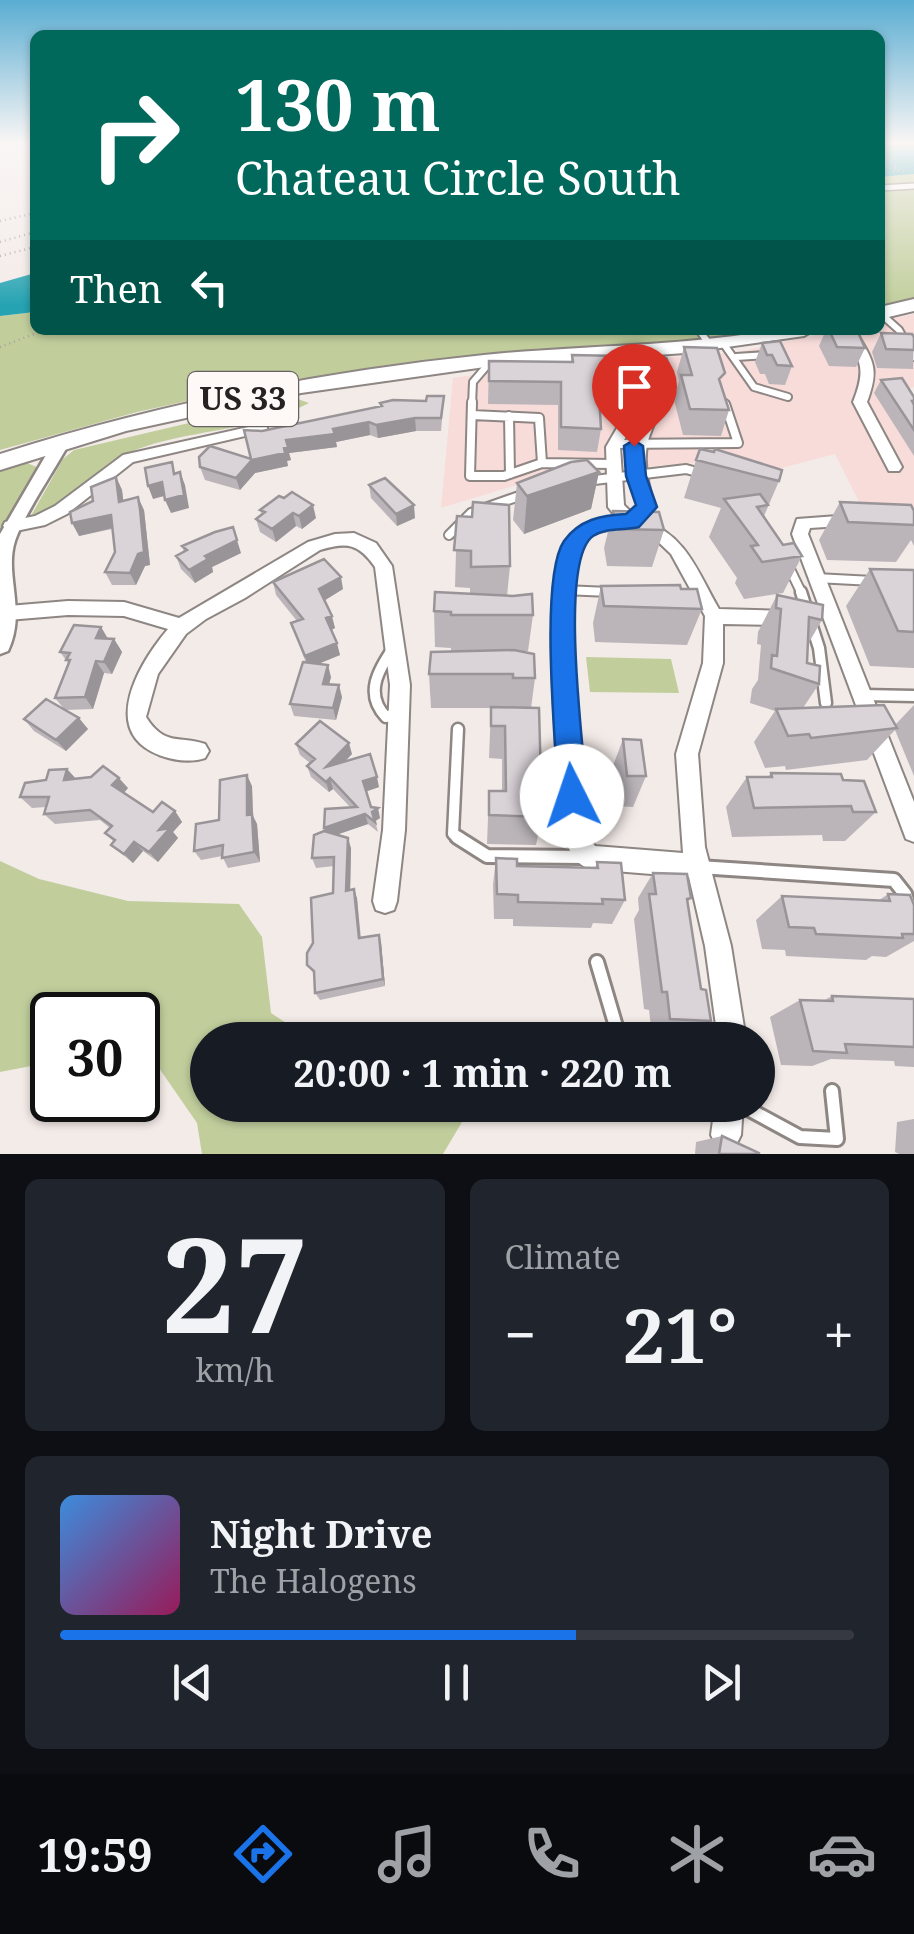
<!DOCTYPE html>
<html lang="en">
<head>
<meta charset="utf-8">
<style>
	body { margin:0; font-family:"Noto Serif",serif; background:#20242c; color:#f1f3f6; height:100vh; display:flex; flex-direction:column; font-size:38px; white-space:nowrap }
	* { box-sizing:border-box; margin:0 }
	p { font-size:32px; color:#9ea1a6 }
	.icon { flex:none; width:55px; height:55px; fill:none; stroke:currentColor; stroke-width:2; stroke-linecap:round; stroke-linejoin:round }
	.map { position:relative; height:1154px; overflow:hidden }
	.panel { display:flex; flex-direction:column; gap:25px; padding:25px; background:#0d0f14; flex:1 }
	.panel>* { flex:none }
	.hud { position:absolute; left:30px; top:30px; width:855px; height:305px; border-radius:15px; box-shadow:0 2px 8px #0004; background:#00695c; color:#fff; overflow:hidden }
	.speed { position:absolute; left:30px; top:992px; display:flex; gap:20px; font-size:50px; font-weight:700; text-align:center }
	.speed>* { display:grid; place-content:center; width:130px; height:130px; border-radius:50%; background:#171b24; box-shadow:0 2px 8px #0004; line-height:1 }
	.speed .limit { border:5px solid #111; border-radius:15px; background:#fff; color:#111 }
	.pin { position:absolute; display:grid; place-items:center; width:85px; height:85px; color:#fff; margin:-102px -42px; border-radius:50% 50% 50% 0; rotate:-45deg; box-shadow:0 0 10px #0007 }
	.pin .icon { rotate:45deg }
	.me { position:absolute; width:110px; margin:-55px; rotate:356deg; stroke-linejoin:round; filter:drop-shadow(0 0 8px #0008) }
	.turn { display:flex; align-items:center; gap:35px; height:210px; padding:0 40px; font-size:45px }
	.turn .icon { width:130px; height:130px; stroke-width:2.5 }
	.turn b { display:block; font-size:70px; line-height:85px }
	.then { display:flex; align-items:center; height:95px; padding:0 40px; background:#0003; gap:20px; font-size:38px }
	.big { font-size:75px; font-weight:700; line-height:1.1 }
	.panel .widget { flex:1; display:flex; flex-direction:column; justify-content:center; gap:15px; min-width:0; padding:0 35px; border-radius:15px; background:#20242c }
	.panel .dial { align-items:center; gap:0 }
	.dial b { font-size:130px; line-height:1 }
	.song { display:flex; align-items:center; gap:30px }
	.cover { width:120px; height:120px; border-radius:15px; background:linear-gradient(135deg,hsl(210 70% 55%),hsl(330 70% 35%)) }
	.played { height:10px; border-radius:5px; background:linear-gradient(90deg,#1a73e8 65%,#363941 65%) }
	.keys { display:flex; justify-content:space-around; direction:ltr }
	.heat { display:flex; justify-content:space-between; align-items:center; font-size:55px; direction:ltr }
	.panel .tiles { flex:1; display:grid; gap:25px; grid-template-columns:1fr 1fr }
	.widget:last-child { grid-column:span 2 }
	.trip { position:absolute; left:190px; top:1022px; width:585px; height:100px; border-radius:50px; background:#171b24; box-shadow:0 2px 8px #0004; font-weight:700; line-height:100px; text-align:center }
	.tab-bar { display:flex; height:160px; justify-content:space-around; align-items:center; background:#090b0e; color:#9ea1a6 }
	.tab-bar .icon { width:70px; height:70px }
	.tab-bar .selected { color:#1a73e8 }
	.tab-bar b { font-size:45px; color:#f1f3f6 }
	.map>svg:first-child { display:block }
	.commercial { fill:#f7dcda }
	.green { fill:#c1ce9c }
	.water { fill:#26a3b2 }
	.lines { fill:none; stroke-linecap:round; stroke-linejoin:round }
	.service-far4-casing { stroke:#8d8683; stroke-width:8 }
	.service-far3-casing { stroke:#8d8683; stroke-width:10 }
	.service-far2-casing { stroke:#8d8683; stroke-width:12 }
	.service-far1-casing { stroke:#8d8683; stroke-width:15 }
	.service-casing { stroke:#8d8683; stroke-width:18 }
	.minor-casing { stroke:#8d8683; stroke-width:4 }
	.tertiary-casing { stroke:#8d8683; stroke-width:5 }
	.primary-casing { stroke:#8d8683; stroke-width:4 }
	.path { stroke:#a7a19f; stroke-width:2.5; stroke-dasharray:1 4; stroke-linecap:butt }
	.service-far4 { stroke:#fff; stroke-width:5 }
	.service-far3 { stroke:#fff; stroke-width:6 }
	.service-far2 { stroke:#fff; stroke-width:8 }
	.service-far1 { stroke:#fff; stroke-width:10 }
	.service { stroke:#fff; stroke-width:12 }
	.minor { fill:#fff; fill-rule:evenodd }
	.tertiary { fill:#fff; fill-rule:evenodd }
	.primary { fill:#fff; fill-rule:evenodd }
	.wall { fill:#bbb5ba }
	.shaded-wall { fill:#999497 }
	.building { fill:#dad3d8; stroke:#999497; stroke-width:2.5 }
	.route { fill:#1a73e8; stroke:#114b97; stroke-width:2.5 }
	.labels { text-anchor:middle; stroke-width:8; stroke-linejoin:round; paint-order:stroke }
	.shield { fill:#fef9f7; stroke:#666261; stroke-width:2.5 }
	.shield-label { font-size:32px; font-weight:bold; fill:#252221 }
</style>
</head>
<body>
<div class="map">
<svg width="914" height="1154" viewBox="0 0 914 1154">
	<rect width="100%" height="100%" fill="#f3ebe8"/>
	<path class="commercial" d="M914,314V387L901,391L914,414V507L861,506L835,454L770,471L727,460L550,475L441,508L453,378L516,369L737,352L841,330H880V321Z"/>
	<path class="green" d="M914,174V305L880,313V177Z
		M35,312V330H804L542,357L236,400L233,391L137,412L0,450V316Z
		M295,398L309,403C250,434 181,428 121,456C92,469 65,518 32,514L63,459L74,450Z
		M27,463L39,468L0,534V471Z
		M586,657L671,659L679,693L590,692Z
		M0,861L39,879L128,901L239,904L262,937L271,1013L312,1040H208V1105H461L465,1117L443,1154H202L197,1123L159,1068L138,1062V1015H52V1062L0,1072Z"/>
	<path class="water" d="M880,143H914V174L880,177Z
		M35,273V312L0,316V283Z"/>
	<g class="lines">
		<g class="service-far4-casing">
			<path id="service-far4" d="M880,188L914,186"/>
		</g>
		<g class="service-far3-casing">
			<path id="service-far3" d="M880,313L899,330L914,357
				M699,330L710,345
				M723,343L754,387L788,397
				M736,357L766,355
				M472,405L473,382L491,361"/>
		</g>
		<g class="service-far2-casing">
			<path id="service-far2" d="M472,402L470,476H504L542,463L611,464
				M472,415L539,418L542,463
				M509,416L510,474
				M614,444L738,443L725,404
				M586,481L686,469L704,474
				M449,535L471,513L522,495
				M787,563L802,594
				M816,578L873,581
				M564,590L609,592"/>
		</g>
		<g class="service-far1-casing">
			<path id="service-far1" d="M801,592L819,648L826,703
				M394,647C378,670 364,694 386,717L397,713
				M863,695L914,696
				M458,729L453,834L461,839"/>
		</g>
		<g class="service-casing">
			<path id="service" d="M457,837L487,856L584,857
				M699,867L894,880L905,894L914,921
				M597,962L620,1040
				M741,1105L800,1137L837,1139L832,1091"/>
		</g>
		<g class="minor-casing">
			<path id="minor" d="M843,330H855C873,361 880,367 867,402L902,467L899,471H889L853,402C867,367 860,361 843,330Z
				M641,347L666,359L674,384C648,436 636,448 655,507L643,520C687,536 697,571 719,609L786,611L792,613L795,618L792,623L786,625L723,624V663L698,754L705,847L731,946L746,1040H718L705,946L689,877L589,869C573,862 568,849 564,833C560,773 534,574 573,533C584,521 602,519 616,517L608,507L606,447L639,390L641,379L635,351ZM650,361L655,364L660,384C634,435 621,447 639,506L631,512L624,505L620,447L653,390L655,379ZM630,528L652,536L671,554L705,616L703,663L676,754L683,853L595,846L586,833C581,771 555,597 581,546C590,529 613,529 630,528Z
				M262,424L267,425V431L133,462L67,514L45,525L11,532L3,526L5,522L35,516L55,506L123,455Z
				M851,515L857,517L859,521L857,525L810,528L808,534L914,802V842L906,839L903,831L792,534L797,519Z
				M354,533L376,543L392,566L410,685L405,830L397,901L394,910L385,913L376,910L373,901L383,830L390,685L375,567C358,543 347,542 320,550L245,598L206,619L186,634L158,674L146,717C165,747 179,735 205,744L209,751L205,758C191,763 173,760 159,755C98,731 140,662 168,629L124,616L68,615L8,620L0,615L2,608L8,606L68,601L124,602L179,618L308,542L335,534Z
				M715,1105H743L741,1135L736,1145L726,1150L716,1145L711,1135Z"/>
		</g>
		<g class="tertiary-casing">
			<path id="tertiary" d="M61,438L69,443C55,470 24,514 15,541C4,575 27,611 8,651L0,654V534L53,443Z"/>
		</g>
		<g class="primary-casing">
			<path id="primary" d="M914,299V311L880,319V307Z
				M772,330H814L804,336L685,353L485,367L301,393L126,431L0,470V454C158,404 319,372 484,355C580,345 677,347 772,330Z"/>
		</g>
		<path class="path" d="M880,156H890
			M883,156L905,175
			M880,159H894
			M890,168H904
			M893,171H908
			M0,221L35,213
			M0,242L35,232
			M0,256L35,247
			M0,347L45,330"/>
		<use href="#service-far4" class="service-far4"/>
		<use href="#service-far3" class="service-far3"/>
		<use href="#service-far2" class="service-far2"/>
		<use href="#service-far1" class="service-far1"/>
		<use href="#service" class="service"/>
		<use href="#minor" class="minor"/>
		<use href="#tertiary" class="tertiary"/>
		<use href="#primary" class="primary"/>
	</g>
	<path class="wall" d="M826,330H857L865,348L856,367L829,366L819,346Z
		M881,333L913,336L914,335L913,369L877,368L872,352Z
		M762,343L792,366L785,385L769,384L765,374H760L755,362Z
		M684,347L721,384L729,410L721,436L683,435L674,400L679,381L677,372Z
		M572,355L625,375L620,398H599L601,429L597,452L558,450V405L488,404L489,361L571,362Z
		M881,380L914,397V456L874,393Z
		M444,396L441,431H416L378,438L370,435L336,442L337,447L289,453L291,460L287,461L288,466L255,473L240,490L205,480L200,467L251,459L262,431L380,407V403L426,401Z
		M696,460L779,481L764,516L783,545L802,556L783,593L744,599L735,583L737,578L709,537L721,508L684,498Z
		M599,472L591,509L524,534L513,520L517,483Z
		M116,477L122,490L123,501L144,510L150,565L145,566L136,585H112L105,572L115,552L112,529L79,536L93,501Z
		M369,485L415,518L397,526L371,498Z
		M279,496L316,518L302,529L296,526L276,542L260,532L256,519L262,515L260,510Z
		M840,502L914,511V546L911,540L896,562L827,560L819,540Z
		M613,511L664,530L652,567L607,566L604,548Z
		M457,516L510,566L507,596L533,615L528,651H519L535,678L531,708L542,817L536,845L487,844L489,791H502V759L489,758L491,708H431L429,674L451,651V648L435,647L434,611L470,594V588L455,587Z
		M182,546L241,553L212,567L213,572L195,583L181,569L176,556L184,552Z
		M870,569L914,570V668L870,666L846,606Z
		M273,582L343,589L325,600L335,628L331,630L340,655L318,664L331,677L329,684L342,697L336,720L294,716L290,704L306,663L291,623L297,621L276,595Z
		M601,586L681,589L702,609L687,645L595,642L593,623Z
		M777,595L822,620L808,644L807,663L819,684L803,708L895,725L914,705V776L895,730L867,760L786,770L785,766L765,768L754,742L775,711L750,703L752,689L758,680L761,645L757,644L758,632Z
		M101,627L108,639H114L122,652L112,674L104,673L93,709L65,710L88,729L66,751L34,731L24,719L65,710L55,698L69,664L60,652Z
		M623,739L646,776L633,807L615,806L611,771Z
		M296,744L352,754L345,761L379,787L366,791L371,807L380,818L375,821L378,832L368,824L336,835L351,848L350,890L357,898L361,938L381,942L385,986L320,1000L315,993L314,974L307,965L313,943L333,893L334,866L316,868L312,858L325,832L351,808L333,789L329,792L311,777L307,766L310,763L300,755Z
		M67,769L76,779L128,788L124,793L153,812L175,811L182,822L173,832L178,838L158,862L143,851L133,863L111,845L114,842L105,833L110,828L100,820L55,824L44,814L46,807L32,808L20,797L46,780Z
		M771,773L843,780L876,812L845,841H823L822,835L732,837L726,807L747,777H768Z
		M252,786L253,816L257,824L260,862L228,868L222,856L201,860L194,851L219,820Z
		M496,858L517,866L595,868L597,862L625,900L612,924L593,923L591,928L513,926V919H494L493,885Z
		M653,873L691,898L687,903L701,989L711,1021L688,1037L652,1035L649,1010L644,1009L634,919L639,910L638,898Z
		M888,894L914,905V941L886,957L872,956L866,960L786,956L785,950L762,949L756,920L782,896L878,901Z
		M832,996L914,999V1067L895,1066L894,1061L831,1059L812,1066L781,1065L770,1017L800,1000L823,1001Z
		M914,1119V1154H899L895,1152L897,1122Z
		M722,1136L759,1154H695L696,1142Z"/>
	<path class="shaded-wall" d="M415,418L416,431L378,438L376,425Z
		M369,422L370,435L336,442L337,447L289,453L291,460L287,461L288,466L255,473L240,490L236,478L252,460L284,448L286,440Z
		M180,472L185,485L189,508L171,513L165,500Z
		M599,472L591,509L524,534L527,496Z
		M116,477L122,490L125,515L119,502Z
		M162,482L168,495L153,499L148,486Z
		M138,497L144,510L150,565L145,566L136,585L130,573Z
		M313,505L316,518L302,529L299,516Z
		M414,505L415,518L397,526L396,514Z
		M293,513L296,526L276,542L272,529Z
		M111,515L117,527L79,536L72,523Z
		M233,527L241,553L212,567L213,572L195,583L189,570Z
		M341,577L343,589L322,602L319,589Z
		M332,616L335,628L329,631L326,618Z
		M101,627L108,639L96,638Z
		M114,639L122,652L112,674L104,662Z
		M337,643L340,655L308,668L305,656Z
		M96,661L104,673L93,709L85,697Z
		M328,665L331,677L326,695L323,684Z
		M339,685L342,697L336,720L333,708Z
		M79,718L88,729L66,751L56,740Z
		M349,743L352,754L329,778L326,767Z
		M67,769L77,780H64Z
		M247,775L252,786L253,816L257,824L260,862L254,852L247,815Z
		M377,777L379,787L365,792L363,781Z
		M119,778L128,788L121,796L112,785Z
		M330,778L333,789L329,792L326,782Z
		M378,808L380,818L374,822L372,812Z
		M175,811L182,822L173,832L178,838L158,862L149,852L159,830Z
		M365,814L368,824L327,838L324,828Z
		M348,838L351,848L350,899L346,891Z
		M134,842L143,851L133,863L124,854Z
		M354,889L357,898L361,946L359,938Z
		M379,935L381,942L385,986L383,979Z"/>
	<path class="building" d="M829,330H857L865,348L837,347Z
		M881,333L912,334L914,337V350L886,349Z
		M780,341L792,366L777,365L772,355H767L762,343Z
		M684,347L717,348L725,373L719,379L729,410L690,409L681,375H692Z
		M572,355L620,356L625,375H598L601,429L561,427V382L489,381V361L573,362Z
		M902,378L914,397V401H912L914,405V430L881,380Z
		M427,396H444L441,418H415L376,425L369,422L333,429L335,434L286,440L288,447L284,448L285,453L252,460L236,478L200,467L199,457L210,446L251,459L244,430L262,431L382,406L380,403L393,400L426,401Z
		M700,449L714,452L715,449L782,470L779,481L696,460Z
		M587,460L599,472L527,496L517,483L571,462Z
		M172,462L174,474L180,472L184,495L165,500L162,482L148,486L145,468Z
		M116,477L119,502L138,497L140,509L144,552L138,554L130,573L105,572L115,552L111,515L72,523L70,512L93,501L91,487Z
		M385,478L414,505L396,514L369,485Z
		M292,492L313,505L299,516L293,513L272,529L256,519L265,512L260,510L279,496L284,498Z
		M760,494L768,505L757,507L783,545L794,543L802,556L762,562L751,546L758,545L724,499Z
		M473,502L509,505L510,566L471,567V551L454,550L457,516L472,517Z
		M840,502L911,505L914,511V525L848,522Z
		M613,511L659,512L664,530L616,529Z
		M233,527L237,540L205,556L208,559L189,570L176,556L187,550L182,546L215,532Z
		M324,559L341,577L319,589L332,616L326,618L337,643L305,656L291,623L303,619L273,582Z
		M870,569L914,570V632L898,631Z
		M680,585L681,589H697L702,609L604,606L601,586Z
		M435,592L513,596L532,594L533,615H451V612L434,611Z
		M777,595L823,605L822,620L809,617L807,663L820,666L819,684L771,668L772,655L777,656L781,609L776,608Z
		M74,625L101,627L96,638L114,639L104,662L96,661L85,697L55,698L70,660H66L70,653L60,652Z
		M514,650L534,654L535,678H513V674H429L431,652Z
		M303,662L328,665L323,684L339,685L333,708L290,704Z
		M46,699L79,718L56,740L24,719Z
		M884,705L897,728L811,738L809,734L788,736L776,709Z
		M491,707L539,708L542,817L489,815V791H506L505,726H491Z
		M320,721L349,743L326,767L370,754L377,777L363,781L371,807L378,808L372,812L375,822L365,814L324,828L325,809L357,807L330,778L326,782L307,766L315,759L296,744Z
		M623,739L641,740L646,776H627Z
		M103,766L119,778L112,785L153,812L162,802L175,811L159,830L170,828L149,852L134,842L124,854L111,845L115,840L105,833L112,826L90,810L44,814L49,797H20L25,783L46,780L49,770L67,769L64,780L91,777Z
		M771,773L841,774L843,780L864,781L876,812H853L851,806L754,808L747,777H772Z
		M247,775V815L252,814L254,852L222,858L223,845L194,851L196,824L219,820L220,780Z
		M324,831L348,838L346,891L354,889L359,938L379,935L383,979L315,993L314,971L307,965V953L313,943L311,898L333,893L334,857L312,858L314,835Z
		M496,858L517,859V866L598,868L597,862L621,863L625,900L602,899L603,904L518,902V895L497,894Z
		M653,873L687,874L691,898L687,899L701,989L706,990L711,1021L670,1019L667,992H662L649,894H656Z
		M888,894L910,895L914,905V934H902L903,938L816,934L814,928L789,927L782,896L890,901Z
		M832,996L914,999V1047L845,1044L847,1053L813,1051L800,1000L833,1001Z
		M722,1136L759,1153V1154H719Z"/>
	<linearGradient id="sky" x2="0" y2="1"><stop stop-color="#5aadd2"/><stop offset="0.47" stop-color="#faf6f5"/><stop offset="1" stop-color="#faf6f5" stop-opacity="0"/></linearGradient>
	<rect width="914" height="305" fill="url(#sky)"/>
	<path class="route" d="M634,440L643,446L646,476L657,507L639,527C623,531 607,527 593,536C558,561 584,751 587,796L583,806L572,810L562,806L558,796C556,745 539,578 564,541C579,520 601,515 626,514L636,505L626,476L624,446Z"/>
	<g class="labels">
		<rect class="shield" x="188" y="372" width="110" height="54" rx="8"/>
		<g class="shield-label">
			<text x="243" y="410">US 33</text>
		</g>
	</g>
</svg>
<div class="speed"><div class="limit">30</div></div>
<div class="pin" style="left:634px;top:446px;background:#d93025"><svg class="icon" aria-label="arrive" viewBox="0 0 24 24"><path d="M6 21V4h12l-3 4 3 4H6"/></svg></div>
<svg class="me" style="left:572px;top:796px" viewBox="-20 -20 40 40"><circle r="19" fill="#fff"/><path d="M0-13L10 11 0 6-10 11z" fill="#1a73e8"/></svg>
<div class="trip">20:00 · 1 min · 220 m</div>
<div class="hud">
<div class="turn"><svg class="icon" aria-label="right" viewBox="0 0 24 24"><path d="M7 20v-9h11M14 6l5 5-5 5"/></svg><div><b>130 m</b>Chateau Circle South</div></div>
<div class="then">Then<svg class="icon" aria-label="left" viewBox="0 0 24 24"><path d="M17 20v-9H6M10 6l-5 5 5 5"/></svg></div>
</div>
</div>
<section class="panel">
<div class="tiles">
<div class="widget dial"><b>27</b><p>km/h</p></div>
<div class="widget"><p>Climate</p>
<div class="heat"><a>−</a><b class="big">21°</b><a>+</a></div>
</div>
<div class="widget">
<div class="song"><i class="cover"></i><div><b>Night Drive</b><p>The Halogens</p></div></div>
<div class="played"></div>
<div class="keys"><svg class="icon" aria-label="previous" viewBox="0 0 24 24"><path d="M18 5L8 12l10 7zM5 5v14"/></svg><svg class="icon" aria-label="pause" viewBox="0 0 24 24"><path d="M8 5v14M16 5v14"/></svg><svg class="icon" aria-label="next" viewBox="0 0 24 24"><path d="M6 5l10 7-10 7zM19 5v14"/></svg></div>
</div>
</div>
</section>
<nav class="tab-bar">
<b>19:59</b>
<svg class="icon selected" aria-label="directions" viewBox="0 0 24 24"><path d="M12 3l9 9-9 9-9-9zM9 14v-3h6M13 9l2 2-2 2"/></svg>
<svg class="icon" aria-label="music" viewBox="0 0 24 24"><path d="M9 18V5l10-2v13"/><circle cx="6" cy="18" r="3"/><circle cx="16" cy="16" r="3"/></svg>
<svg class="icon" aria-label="phone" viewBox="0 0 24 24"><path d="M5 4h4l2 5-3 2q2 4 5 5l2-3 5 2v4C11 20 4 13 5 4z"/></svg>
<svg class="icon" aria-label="climate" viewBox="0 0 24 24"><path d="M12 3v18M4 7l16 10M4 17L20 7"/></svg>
<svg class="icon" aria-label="car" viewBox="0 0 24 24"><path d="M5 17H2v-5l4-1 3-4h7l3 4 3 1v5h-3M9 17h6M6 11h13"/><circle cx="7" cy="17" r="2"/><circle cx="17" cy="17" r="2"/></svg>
</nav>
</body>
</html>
